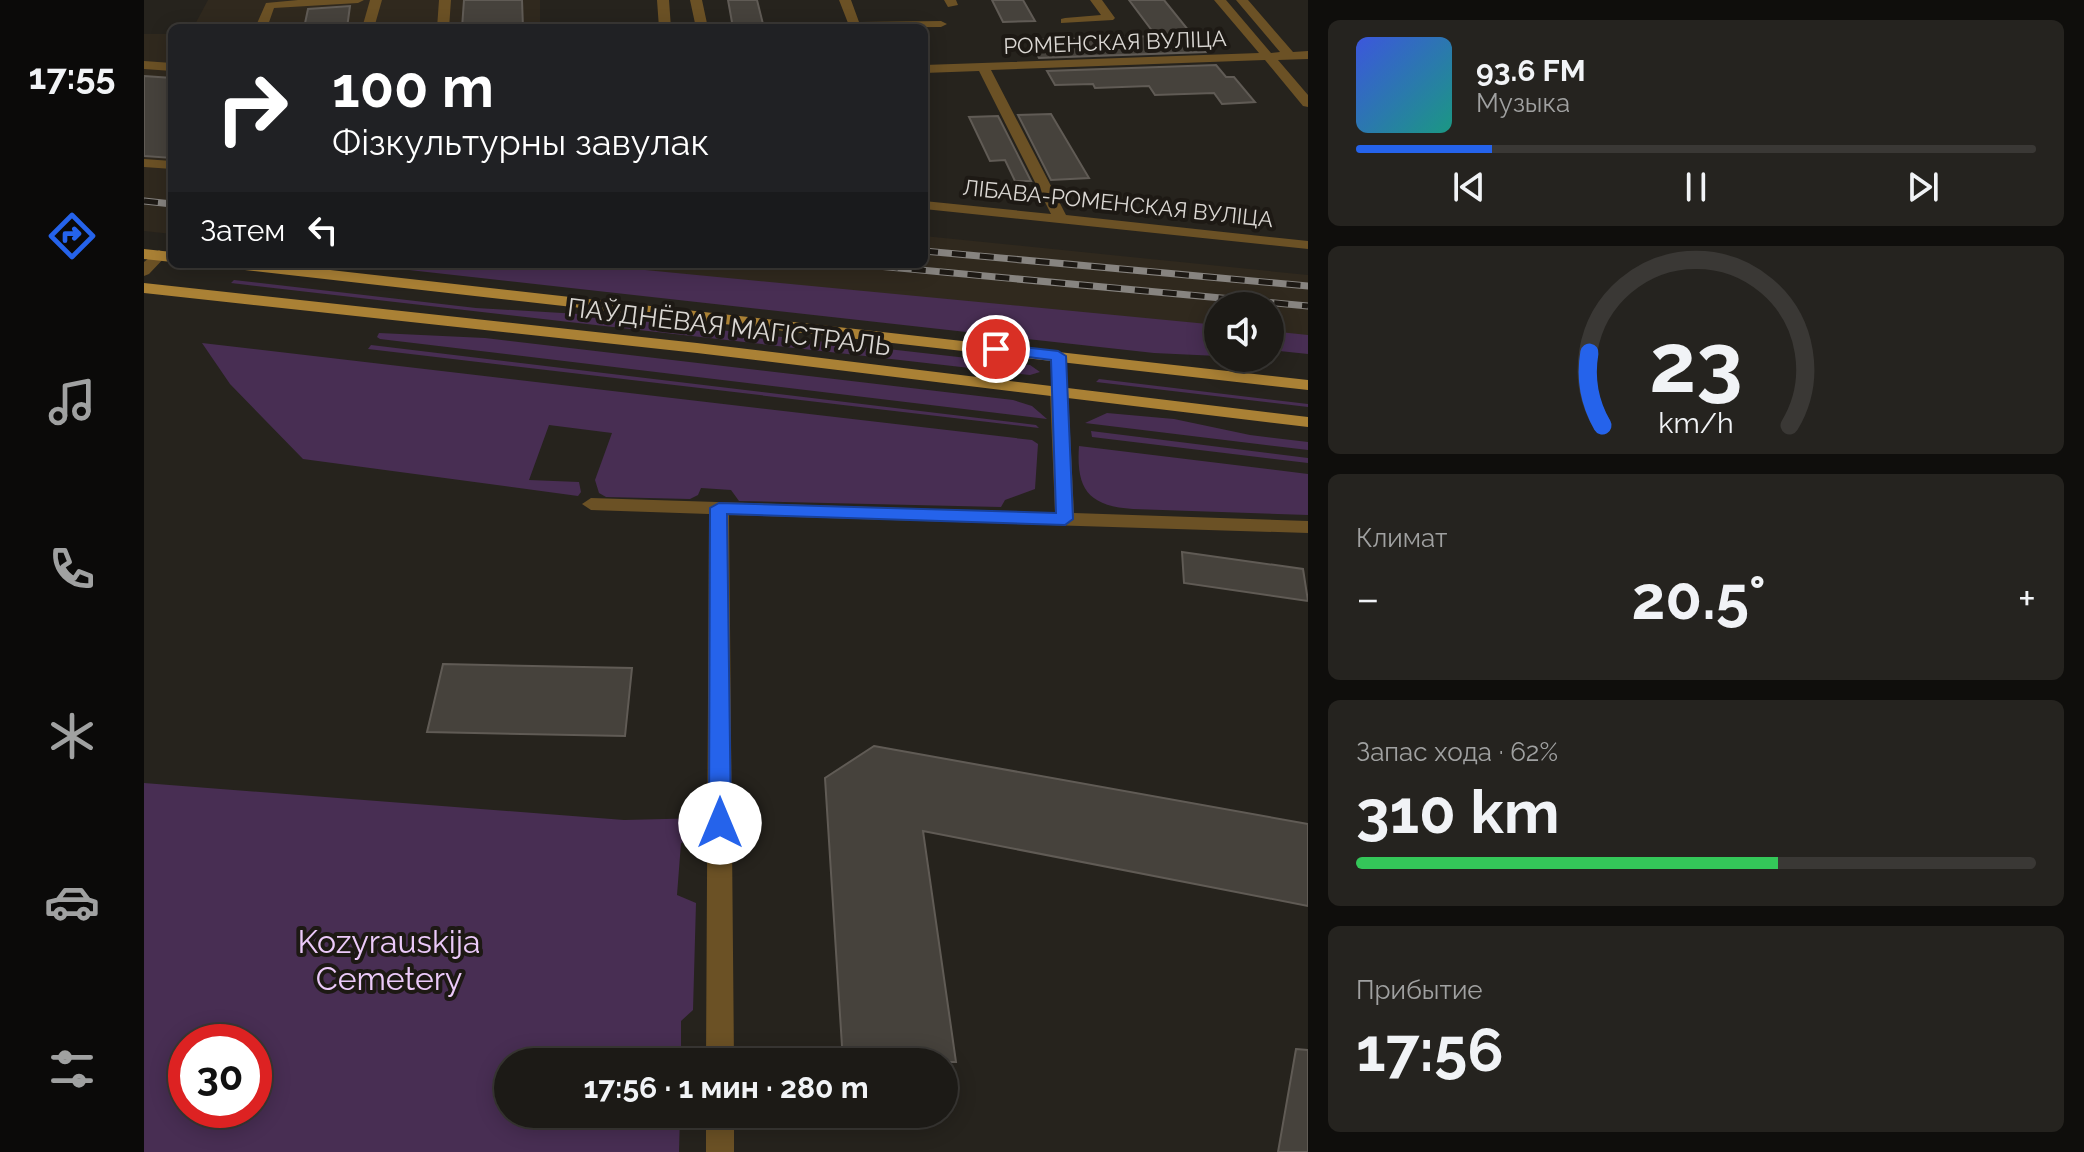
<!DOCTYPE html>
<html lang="ru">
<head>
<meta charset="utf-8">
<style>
	body { margin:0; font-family:Raleway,sans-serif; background:#25231f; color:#f1f3f6; height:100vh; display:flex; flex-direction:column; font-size:30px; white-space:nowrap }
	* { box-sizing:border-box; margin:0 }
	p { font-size:26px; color:#a0a1a1 }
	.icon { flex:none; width:44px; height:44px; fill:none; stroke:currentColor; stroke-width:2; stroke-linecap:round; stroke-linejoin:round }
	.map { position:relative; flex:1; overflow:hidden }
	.drawer { display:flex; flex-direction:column; gap:20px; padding:20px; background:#0f0e0c; width:776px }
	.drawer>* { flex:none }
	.top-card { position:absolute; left:24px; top:24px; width:760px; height:244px; border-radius:12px; box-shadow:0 4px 20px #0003,0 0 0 2px #3a3835; background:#202124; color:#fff; overflow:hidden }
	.tools { position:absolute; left:1060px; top:292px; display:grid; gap:16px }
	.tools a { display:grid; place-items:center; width:80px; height:80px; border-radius:50%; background:#1c1a16; box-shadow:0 4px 20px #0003,0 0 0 2px #3a3835; font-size:40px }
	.speed { position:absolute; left:24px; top:1024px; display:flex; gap:16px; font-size:40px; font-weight:700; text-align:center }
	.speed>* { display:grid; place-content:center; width:104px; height:104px; border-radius:50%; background:#1c1a16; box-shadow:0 4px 20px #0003,0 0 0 2px #3a3835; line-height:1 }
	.speed .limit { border:12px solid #d22; background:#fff; color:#111 }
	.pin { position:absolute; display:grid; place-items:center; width:68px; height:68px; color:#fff; margin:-34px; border:4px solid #fff; border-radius:50%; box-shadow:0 2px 8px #0007 }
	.me { position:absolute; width:88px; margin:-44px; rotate:0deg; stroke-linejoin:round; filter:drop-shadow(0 0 6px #0008) }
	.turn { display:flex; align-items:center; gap:28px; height:168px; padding:0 32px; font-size:36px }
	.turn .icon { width:104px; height:104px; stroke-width:2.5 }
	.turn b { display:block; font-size:56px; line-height:68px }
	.then { display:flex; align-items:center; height:76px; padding:0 32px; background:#0003; gap:16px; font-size:30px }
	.big { font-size:60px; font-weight:700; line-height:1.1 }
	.drawer .widget { flex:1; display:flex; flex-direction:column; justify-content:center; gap:12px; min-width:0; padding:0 28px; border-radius:12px; background:#25231f }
	.drawer .dial { align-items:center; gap:0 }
	.dial svg { height:208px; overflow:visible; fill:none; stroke:#3a3835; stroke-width:7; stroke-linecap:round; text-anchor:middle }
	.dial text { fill:#f1f3f6; stroke:none }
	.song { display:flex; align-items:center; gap:24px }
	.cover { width:96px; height:96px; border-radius:12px; background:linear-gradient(135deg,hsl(230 70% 55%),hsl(170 70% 35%)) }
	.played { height:8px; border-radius:4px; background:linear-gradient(90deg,#2563eb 20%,#3a3835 20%) }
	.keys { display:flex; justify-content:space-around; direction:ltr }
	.heat { display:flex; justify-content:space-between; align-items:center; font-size:44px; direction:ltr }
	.charge { height:12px; border-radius:6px; background:linear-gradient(90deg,#34c759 62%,#3a3835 0) }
	.trip { position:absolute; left:350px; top:1048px; width:464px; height:80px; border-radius:40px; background:#1c1a16; box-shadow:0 4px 20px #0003,0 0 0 2px #3a3835; font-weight:700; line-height:80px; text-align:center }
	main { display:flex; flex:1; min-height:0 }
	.tabs { display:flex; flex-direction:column; width:144px; justify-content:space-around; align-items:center; background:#0b0a09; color:#a0a1a1 }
	.tabs .icon { width:56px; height:56px }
	.tabs .current { color:#2563eb }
	.tabs b { font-size:36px; color:#f1f3f6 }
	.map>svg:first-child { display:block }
	.built { fill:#30291e }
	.green { fill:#482e53; fill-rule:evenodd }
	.building { fill:#46423c; stroke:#605b55; stroke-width:2 }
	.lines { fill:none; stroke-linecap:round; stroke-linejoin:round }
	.minor { fill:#6b5125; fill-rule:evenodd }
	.major { fill:#aa8135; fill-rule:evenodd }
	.rail-casing { stroke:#878480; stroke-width:7 }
	.rail { stroke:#1d1914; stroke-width:5; stroke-dasharray:14; stroke-linecap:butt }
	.route { fill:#2563eb; stroke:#184099; stroke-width:2 }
	.labels { text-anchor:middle; stroke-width:8; stroke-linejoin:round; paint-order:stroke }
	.far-street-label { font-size:22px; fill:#dad7d3; stroke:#1d1914 }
	.street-label { font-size:26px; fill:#dad7d3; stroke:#1d1914 }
	.near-park-label { font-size:32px; fill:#eccafa; stroke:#1d1914 }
</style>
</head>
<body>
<main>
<nav class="tabs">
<b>17:55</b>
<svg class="icon current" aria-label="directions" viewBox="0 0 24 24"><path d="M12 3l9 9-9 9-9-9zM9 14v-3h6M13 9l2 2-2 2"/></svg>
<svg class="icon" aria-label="music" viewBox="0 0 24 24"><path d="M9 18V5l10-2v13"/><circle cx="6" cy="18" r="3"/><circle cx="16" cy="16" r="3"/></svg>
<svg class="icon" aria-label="phone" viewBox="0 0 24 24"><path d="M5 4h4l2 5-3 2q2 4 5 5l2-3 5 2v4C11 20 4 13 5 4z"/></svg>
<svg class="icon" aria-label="climate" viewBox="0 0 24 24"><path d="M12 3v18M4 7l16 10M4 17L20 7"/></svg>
<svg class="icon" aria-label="car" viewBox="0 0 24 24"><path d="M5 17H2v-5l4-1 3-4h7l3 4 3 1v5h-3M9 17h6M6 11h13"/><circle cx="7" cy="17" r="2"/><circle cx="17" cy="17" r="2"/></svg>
<svg class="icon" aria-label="filters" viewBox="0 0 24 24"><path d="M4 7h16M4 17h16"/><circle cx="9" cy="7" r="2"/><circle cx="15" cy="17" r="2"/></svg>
</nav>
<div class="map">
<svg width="1164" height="1152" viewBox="0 0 1164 1152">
	<rect width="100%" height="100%" fill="#26231d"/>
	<path class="built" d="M64,0H396V28H49Z
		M0,34H28V234L0,231Z
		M780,236L1164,275V347L1126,343V306H1074V337L325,264H780Z"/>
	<path class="green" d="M211,264H439L1074,325V356L1010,353Z
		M90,280L332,308L435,314L886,365L896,372L886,375L87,283Z
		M1126,331L1164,335V354L1126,350Z
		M235,333L341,338L869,400L888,406L903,419L236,339L233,337Z
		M58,343L888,440L894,444L891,489L861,500L857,507L595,501L587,490L557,488L554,495L546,499L462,497L455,493L451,480L468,433L405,425L385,480L435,482L437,492L434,496L159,459L86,384Z
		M227,345L892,425L895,428L224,349Z
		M955,379L1164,404V407L952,382Z
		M963,413L1030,419L1106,435L1164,442V450L941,423Z
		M947,431L1164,458V463L948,437Z
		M935,446L1164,474V515L989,509C944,506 932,489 935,446Z
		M0,783L480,820L562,818L560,837L537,843L533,895L552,903L549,1010L537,1021V1062H364V1114H536L535,1152H0ZM42,1042H110V1110H42Z"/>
	<path class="building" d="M320,0H378L379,28H318Z
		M584,0H613L620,28H589Z
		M848,0H879L891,21L859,22Z
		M985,0H1020L1062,52L895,58L885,40L1012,36Z
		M206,6L203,28H160L164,9Z
		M1072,65L1082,77H1090L1111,102L1078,104L1070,93L1011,95L1005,86L951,88L949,84L911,85L903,71Z
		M0,76L28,78V158L0,156Z
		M907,114L945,178L907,180L874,115Z
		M854,116L887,181H871L861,160L846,161L825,117Z
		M1038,552L1159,569L1164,601L1040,583Z
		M299,664L488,668L481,736L283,732Z
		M730,746L1164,824V906L779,831L812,1062H699L681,778Z
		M1152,1049L1164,1050V1152H1134Z"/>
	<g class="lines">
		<path class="minor" d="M154,0H220L214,3L130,8L123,28H111L122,3Z
			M226,0H238L230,28H218Z
			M295,0H307L305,28H293Z
			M513,0H525L527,28H515Z
			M546,0H558L564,28H552Z
			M695,0H707L715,22L797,21L803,24L797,27L660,28L666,24L704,23Z
			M800,0H812L814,5L804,7Z
			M946,0H958L971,18L969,20L917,23V19L921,18L957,15Z
			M1070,0H1082L1127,53L1136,52L1092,0H1104L1149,52L1164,51V59L1134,60L1164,95V107L1159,106L1121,60L847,70L922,215L1164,241V249L780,209V201L907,214L835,71L780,73V65L1115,53Z
			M0,61L28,63V71L0,69Z
			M0,159L28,161V169L0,167Z
			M15,250L23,255L5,274L0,276V262Z
			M915,387L924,392L930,513L1164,521V533L585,515L590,1062H562L565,514L447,510L438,504L447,498L911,513L906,392Z
			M562,1114H590V1152H562Z"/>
		<path class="major" d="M0,249L28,252V262L0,259Z
			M84,264H133L1164,380V390L92,269Z
			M0,283L553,343L1164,417V427L553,353L0,293Z"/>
		<g class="rail-casing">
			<path id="rail" d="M0,201L28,204
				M780,251L1164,286
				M712,264L1164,306"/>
		</g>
		<use href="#rail" class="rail"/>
	</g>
	<path class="route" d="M852,344L914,351L922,356L929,519L921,525L583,514L587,823L584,830L576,832L569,830L565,823L566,508L575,503L912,513L907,360L846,352V346Z"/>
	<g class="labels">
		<g class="far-street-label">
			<text transform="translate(971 42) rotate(-2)" y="8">РОМЕНСКАЯ ВУЛІЦА</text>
			<text transform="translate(974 203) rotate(6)" y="8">ЛІБАВА-РОМЕНСКАЯ ВУЛІЦА</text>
		</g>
		<g class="street-label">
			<text transform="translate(585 327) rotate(7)" y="9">ПАЎДНЁВАЯ МАГІСТРАЛЬ</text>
		</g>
		<g class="near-park-label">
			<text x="245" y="953">Kozyrauskija<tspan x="245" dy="37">Cemetery</tspan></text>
		</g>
	</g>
</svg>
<div class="tools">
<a><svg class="icon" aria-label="sound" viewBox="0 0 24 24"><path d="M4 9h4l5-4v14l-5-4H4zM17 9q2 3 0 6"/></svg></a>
</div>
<div class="speed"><div class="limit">30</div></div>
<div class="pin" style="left:852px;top:349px;background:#d93025"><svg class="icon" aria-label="arrive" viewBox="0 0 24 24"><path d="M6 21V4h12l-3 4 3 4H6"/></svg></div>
<svg class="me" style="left:576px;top:823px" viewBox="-20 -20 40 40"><circle r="19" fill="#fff"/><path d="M0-13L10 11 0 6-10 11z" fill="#2563eb"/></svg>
<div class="trip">17:56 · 1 мин · 280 m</div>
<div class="top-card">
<div class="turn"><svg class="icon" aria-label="right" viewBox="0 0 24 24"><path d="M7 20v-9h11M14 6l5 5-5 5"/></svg><div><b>100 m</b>Фізкультурны завулак</div></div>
<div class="then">Затем<svg class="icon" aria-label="left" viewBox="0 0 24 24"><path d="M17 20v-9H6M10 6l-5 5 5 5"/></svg></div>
</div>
</div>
<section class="drawer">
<div class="widget">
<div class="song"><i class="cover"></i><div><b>93.6 FM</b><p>Музыка</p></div></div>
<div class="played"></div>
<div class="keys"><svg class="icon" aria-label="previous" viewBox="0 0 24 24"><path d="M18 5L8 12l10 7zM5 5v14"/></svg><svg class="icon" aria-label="pause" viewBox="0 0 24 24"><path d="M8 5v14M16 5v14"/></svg><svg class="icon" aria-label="next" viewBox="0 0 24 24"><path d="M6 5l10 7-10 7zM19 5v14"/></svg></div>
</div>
<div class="widget dial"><svg viewBox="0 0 100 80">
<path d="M14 69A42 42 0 1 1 86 69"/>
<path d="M14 69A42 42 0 0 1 9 41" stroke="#2563eb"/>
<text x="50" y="56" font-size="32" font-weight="700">23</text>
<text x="50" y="72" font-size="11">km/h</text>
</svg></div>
<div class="widget"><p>Климат</p>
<div class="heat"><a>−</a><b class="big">20.5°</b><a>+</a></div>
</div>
<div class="widget"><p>Запас хода · 62%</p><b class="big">310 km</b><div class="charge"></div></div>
<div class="widget"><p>Прибытие</p><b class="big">17:56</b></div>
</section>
</main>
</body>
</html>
